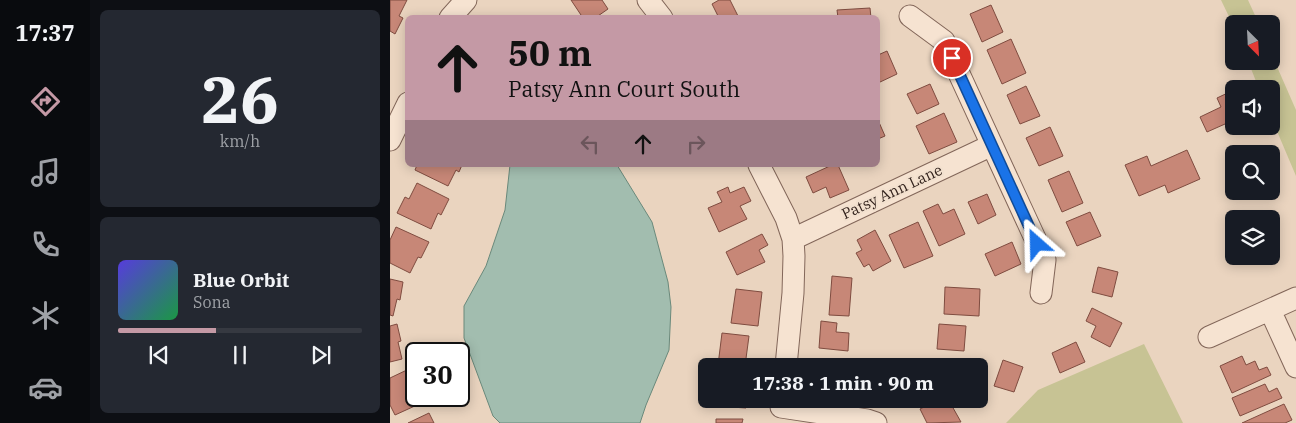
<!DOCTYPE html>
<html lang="en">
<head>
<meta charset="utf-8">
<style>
	body { margin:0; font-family:"IBM Plex Serif",serif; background:#242831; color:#f1f3f6; height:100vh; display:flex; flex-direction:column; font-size:19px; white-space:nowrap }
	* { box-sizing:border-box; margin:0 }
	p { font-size:16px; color:#9ea1a6 }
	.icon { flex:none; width:28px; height:28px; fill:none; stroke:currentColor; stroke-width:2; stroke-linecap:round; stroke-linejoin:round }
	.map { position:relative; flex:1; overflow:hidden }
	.panel { display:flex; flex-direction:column; gap:10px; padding:10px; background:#0d0f14; width:300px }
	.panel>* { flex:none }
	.top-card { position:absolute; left:15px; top:15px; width:475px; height:152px; border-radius:8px; box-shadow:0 2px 12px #0003; background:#c499a5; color:#111; overflow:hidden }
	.needle { width:32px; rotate:156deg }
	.tools { position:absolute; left:835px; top:15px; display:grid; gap:10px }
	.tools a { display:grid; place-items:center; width:55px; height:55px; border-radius:8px; background:#171b24; box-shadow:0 2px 12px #0003; font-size:25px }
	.speed { position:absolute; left:15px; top:342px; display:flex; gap:10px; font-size:25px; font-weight:700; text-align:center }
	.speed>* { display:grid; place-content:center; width:65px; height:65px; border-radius:50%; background:#171b24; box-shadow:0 2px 12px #0003; line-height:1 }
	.speed .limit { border:2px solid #111; border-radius:8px; background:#fff; color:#111 }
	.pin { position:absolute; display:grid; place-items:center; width:42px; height:42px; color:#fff; margin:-21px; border:2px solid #fff; border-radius:50%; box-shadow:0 1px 5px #0007 }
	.me { position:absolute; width:55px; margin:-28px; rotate:335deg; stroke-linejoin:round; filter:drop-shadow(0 0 4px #0008) }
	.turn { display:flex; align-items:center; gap:18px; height:105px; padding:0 20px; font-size:22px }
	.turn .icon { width:65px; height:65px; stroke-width:2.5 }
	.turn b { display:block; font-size:35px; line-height:42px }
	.lanes { display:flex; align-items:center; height:48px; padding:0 20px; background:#0003; justify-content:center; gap:25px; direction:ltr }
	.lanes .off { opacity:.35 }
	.panel .card { flex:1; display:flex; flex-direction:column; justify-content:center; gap:8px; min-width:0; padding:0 18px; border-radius:8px; background:#242831 }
	.panel .dial { align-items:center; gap:0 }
	.dial b { font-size:65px; line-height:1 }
	.song { display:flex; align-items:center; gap:15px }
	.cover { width:60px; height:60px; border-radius:8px; background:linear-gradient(135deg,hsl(250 70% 55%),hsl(140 70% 35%)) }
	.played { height:5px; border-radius:2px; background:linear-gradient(90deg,#c499a5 40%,#363941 40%) }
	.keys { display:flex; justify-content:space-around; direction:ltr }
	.trip { position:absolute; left:308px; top:358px; width:290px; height:50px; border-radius:8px; background:#171b24; box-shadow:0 2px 12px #0003; font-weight:700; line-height:50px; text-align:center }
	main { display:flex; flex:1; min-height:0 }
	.tab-bar { display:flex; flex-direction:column; width:90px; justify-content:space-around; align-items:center; background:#090b0e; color:#9ea1a6 }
	.tab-bar .icon { width:35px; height:35px }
	.tab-bar .active { color:#c499a5 }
	.tab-bar b { font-size:22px; color:#f1f3f6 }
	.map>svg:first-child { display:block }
	.green { fill:#c7c394 }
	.water { fill:#a2bdaf; stroke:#6a897b }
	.building { fill:#c78777; stroke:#7f4c40 }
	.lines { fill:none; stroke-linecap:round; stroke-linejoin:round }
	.minor-casing { stroke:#826659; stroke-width:23 }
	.minor { stroke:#f6e3d1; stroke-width:21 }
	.route-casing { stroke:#114b97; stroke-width:12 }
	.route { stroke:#1a73e8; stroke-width:9 }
	.labels { text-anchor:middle; stroke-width:4.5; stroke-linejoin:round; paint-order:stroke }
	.street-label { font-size:15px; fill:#32221c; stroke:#f2e0ce }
</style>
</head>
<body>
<main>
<nav class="tab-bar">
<b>17:37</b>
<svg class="icon active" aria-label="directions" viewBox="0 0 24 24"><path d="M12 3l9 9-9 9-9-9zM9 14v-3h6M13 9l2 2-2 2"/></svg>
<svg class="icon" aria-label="music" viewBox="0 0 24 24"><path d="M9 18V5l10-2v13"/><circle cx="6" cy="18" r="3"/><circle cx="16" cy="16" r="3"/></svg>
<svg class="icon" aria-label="phone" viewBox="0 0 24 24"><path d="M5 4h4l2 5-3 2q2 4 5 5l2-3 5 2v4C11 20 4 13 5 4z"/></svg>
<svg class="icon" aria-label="climate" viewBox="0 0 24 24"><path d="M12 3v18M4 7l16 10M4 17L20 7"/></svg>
<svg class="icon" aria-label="car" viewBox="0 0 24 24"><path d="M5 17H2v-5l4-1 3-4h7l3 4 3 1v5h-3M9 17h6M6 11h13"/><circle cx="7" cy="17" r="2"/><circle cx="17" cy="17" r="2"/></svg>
</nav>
<section class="panel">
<div class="card dial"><b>26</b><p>km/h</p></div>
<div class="card">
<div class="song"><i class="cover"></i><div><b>Blue Orbit</b><p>Sona</p></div></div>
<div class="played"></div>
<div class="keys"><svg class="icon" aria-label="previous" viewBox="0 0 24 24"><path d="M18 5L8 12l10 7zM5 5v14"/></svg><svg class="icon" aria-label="pause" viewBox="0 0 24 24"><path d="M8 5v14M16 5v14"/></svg><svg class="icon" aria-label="next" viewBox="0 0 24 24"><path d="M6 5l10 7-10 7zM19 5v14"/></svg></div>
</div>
</section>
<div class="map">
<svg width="906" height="423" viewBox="0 0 906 423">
	<rect width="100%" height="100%" fill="#ead4bf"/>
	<path class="green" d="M831,0H858L869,24H844V27Z
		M881,53L906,110V176L881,117V89H869L858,61H881Z
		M754,344L793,423H616L648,390Z"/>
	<path class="water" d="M120,165H227L262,222L278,282L281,307L279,350L256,405L250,423H110L103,416L74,338V306L96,266L115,210Z"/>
	<path class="building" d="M0,0H17L9,16L13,18L5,34L0,31Z
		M181,0H212L218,9L205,18H193Z
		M329,0H340L349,18H329L322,4Z
		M601,5L613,32L592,42L580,14Z
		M480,8L481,18H448L447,10Z
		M621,39L636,73L612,84L597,50Z
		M497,51L507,74L488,83V55Z
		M540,84L549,104L527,114L517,94Z
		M636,86L650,116L630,124L617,95Z
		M844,90V120L817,132L810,117L831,107L827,98Z
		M554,113L567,142L539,154L526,126Z
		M488,120L495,136L488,139Z
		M660,127L673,156L649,166L636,138Z
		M797,150L810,179L778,193L775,185L749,196L735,165L757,156L761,166Z
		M27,165H72L69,172L66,170L58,186L25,170Z
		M442,165H448L459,190L440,198L436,187L423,193L416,177Z
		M679,171L693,203L672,212L658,180Z
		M27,183L59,199L51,215L48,213L41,229L7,213L15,197L19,199Z
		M338,187L340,193L354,187L361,201L350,206L357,219L329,232L318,208L332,202L327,192Z
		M597,194L606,215L588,224L578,202Z
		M548,204L553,214L564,209L575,234L549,246L533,211Z
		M700,212L711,236L687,246L676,222Z
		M528,222L543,256L514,268L499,235Z
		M6,227L39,242L31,258L28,257L20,273L0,263V240Z
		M485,230L501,261L483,271L479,264L474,267L466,253L472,250L467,240Z
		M372,234L378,245L369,250L375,262L347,275L336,252Z
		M622,242L631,264L605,276L595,254Z
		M708,267L728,272L722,297L702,292Z
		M442,276L462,278L459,316L439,315Z
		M0,279L13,282L10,300L7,299L3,316L0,315Z
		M555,287L590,289L589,316L554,314Z
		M346,289L372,292L368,326L341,323Z
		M702,308L732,323L720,347L701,337L706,326L696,321Z
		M431,321L447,323L446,332L459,333L458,351L429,348Z
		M7,324L11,341L8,342L12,359L0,362V326Z
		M549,324L576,326L574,351L547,349Z
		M332,333L359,336L355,366L328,365Z
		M686,342L695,362L670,373L662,353Z
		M852,356L856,365L865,361L869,370L877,367L881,375L842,393L830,366Z
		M613,360L633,367L624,392L604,386Z
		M428,361L454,364V366H427Z
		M19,369L26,384V396H37L38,400L5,415L0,405V378Z
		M875,384L879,392L887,388L892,398L850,416L842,398Z
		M326,399H356V408L326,406Z
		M550,399H558L571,422L537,423L530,409Z
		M894,404L902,420L895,423H852Z
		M39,413L44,423H18Z
		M326,419H353L352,423H326Z"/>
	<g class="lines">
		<g class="minor-casing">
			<path id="minor" d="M258,0L272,18
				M520,16L554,41L655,260L651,293
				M60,18L76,0
				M0,140L18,103
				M369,165L396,218L403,239L404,256L403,293L396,366
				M403,239L602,145
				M880,310L906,367
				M819,337L906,298
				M391,407L477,420L486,423"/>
		</g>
		<use href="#minor" class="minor"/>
	</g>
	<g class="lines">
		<g class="route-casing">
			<path id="route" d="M562,58L647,244"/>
		</g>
		<use href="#route" class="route"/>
	</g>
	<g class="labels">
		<g class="street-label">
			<text transform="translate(502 192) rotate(-25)" y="5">Patsy Ann Lane</text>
		</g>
	</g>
</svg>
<div class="tools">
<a><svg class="needle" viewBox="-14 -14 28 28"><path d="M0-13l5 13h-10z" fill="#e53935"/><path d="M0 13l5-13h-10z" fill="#9ea1a6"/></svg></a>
<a><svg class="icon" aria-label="sound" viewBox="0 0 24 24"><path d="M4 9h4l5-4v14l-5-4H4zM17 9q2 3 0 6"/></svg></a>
<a><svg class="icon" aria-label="search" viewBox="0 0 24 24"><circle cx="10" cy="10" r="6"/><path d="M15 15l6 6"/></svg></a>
<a><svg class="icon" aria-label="layers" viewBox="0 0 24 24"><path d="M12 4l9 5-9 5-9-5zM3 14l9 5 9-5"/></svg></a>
</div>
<div class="speed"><div class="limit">30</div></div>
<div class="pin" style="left:562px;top:58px;background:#d93025"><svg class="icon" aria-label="arrive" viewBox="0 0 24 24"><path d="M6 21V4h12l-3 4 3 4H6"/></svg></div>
<svg class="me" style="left:647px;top:244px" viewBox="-20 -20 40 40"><path d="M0-17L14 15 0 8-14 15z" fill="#1a73e8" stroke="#fff" stroke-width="4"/></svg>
<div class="trip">17:38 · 1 min · 90 m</div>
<div class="top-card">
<div class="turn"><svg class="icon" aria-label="ahead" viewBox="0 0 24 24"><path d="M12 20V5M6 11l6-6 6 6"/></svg><div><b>50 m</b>Patsy Ann Court South</div></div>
<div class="lanes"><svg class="icon off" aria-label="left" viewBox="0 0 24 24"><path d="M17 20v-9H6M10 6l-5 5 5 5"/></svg><svg class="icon" aria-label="ahead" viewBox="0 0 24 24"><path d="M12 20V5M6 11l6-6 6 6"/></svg><svg class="icon off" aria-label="right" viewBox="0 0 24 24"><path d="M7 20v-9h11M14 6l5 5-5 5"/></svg></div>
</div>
</div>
</main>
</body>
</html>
